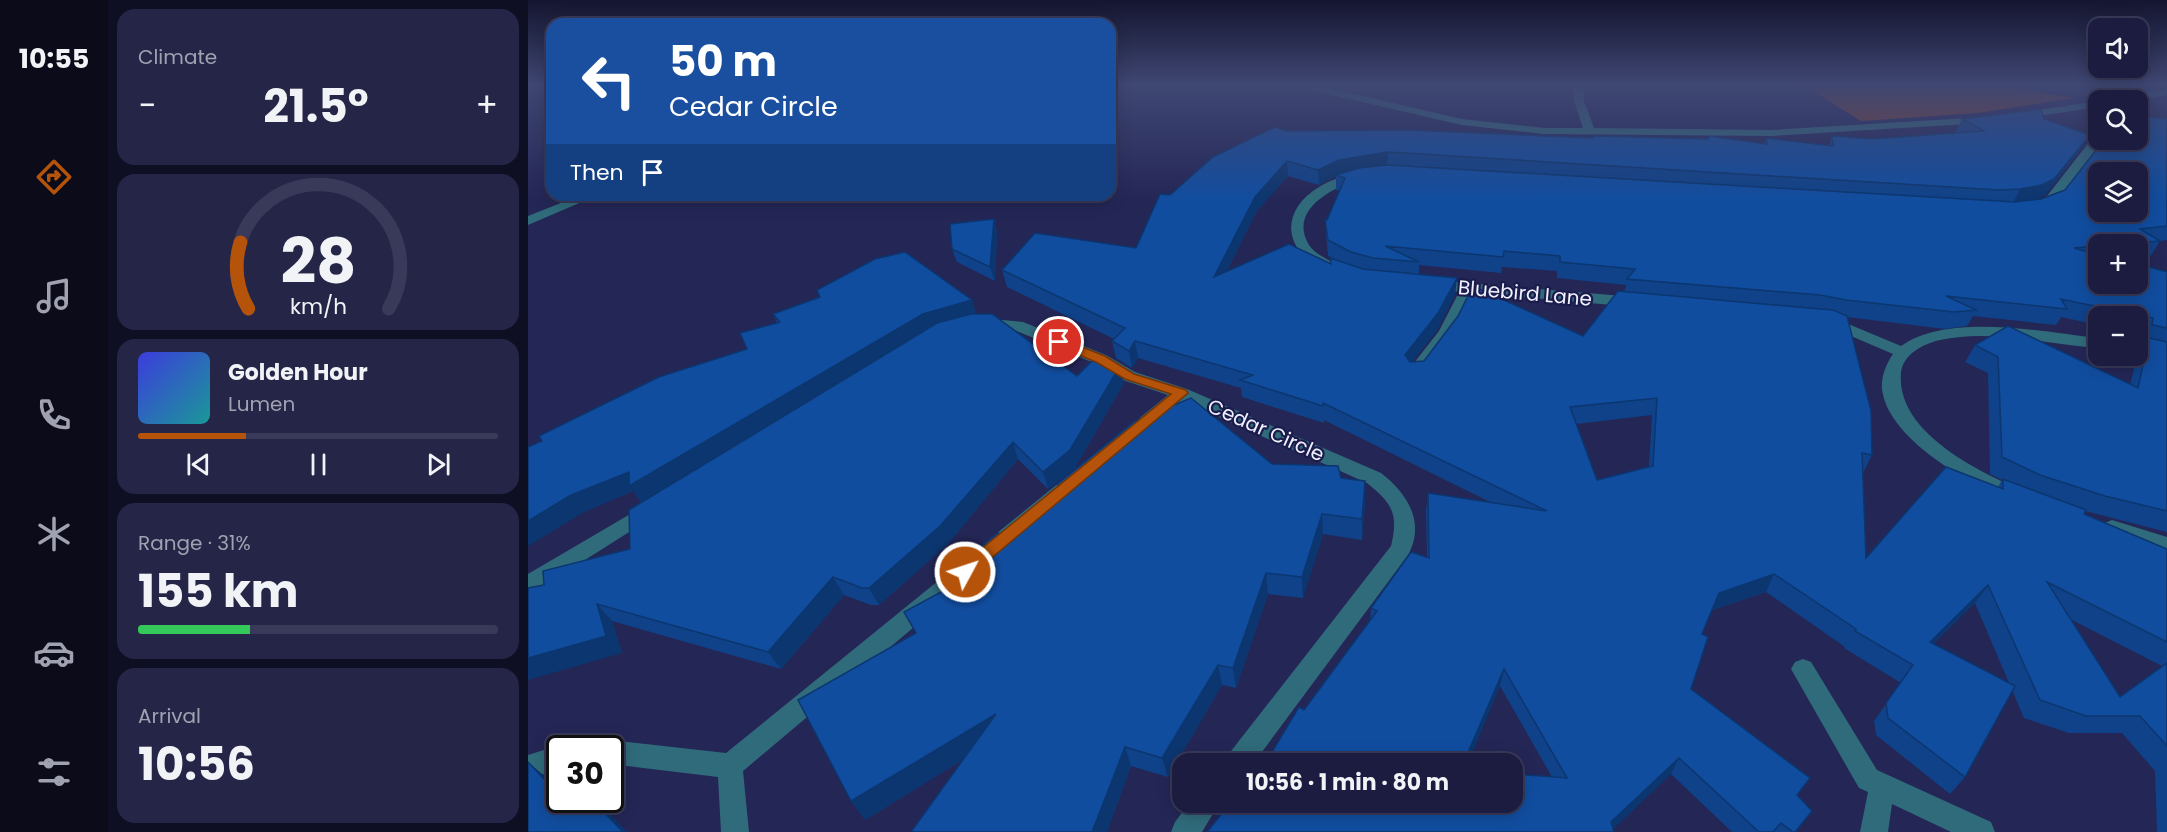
<!DOCTYPE html>
<html lang="en">
<head>
<meta charset="utf-8">
<style>
	body { margin:0; font-family:Poppins,sans-serif; background:#242547; color:#f1f3f6; height:100vh; display:flex; flex-direction:column; font-size:22px; white-space:nowrap }
	* { box-sizing:border-box; margin:0 }
	p { font-size:20px; color:#a0a1b1 }
	.icon { flex:none; width:33px; height:33px; fill:none; stroke:currentColor; stroke-width:2; stroke-linecap:round; stroke-linejoin:round }
	.map { position:relative; flex:1; overflow:hidden }
	.sheet { display:flex; flex-direction:column; gap:9px; padding:9px; background:#0f0f23; width:420px }
	.sheet>* { flex:none }
	.top-card { position:absolute; left:18px; top:18px; width:570px; height:183px; border-radius:18px; box-shadow:0 3px 15px #0003,0 0 0 2px #393a59; background:#1a4fa0; color:#fff; overflow:hidden }
	.controls { position:absolute; left:1560px; top:18px; display:grid; gap:12px }
	.controls a { display:grid; place-items:center; width:60px; height:60px; border-radius:12px; background:#1b1c40; box-shadow:0 3px 15px #0003,0 0 0 2px #393a59; font-size:30px }
	.speed { position:absolute; left:18px; top:735px; display:flex; gap:12px; font-size:30px; font-weight:700; text-align:center }
	.speed>* { display:grid; place-content:center; width:78px; height:78px; border-radius:50%; background:#1b1c40; box-shadow:0 3px 15px #0003,0 0 0 2px #393a59; line-height:1 }
	.speed .limit { border:3px solid #111; border-radius:9px; background:#fff; color:#111 }
	.pin { position:absolute; display:grid; place-items:center; width:51px; height:51px; color:#fff; margin:-26px; border:3px solid #fff; border-radius:50%; box-shadow:0 2px 6px #0007 }
	.me { position:absolute; width:66px; margin:-33px; rotate:50deg; stroke-linejoin:round; filter:drop-shadow(0 0 4px #0008) }
	.turn { display:flex; align-items:center; gap:21px; height:126px; padding:0 24px; font-size:27px }
	.turn .icon { width:78px; height:78px; stroke-width:2.5 }
	.turn b { display:block; font-size:42px; line-height:51px }
	.then { display:flex; align-items:center; height:57px; padding:0 24px; background:#0003; gap:12px; font-size:22px }
	.big { font-size:45px; font-weight:700; line-height:1.1 }
	.sheet .widget { flex:1; display:flex; flex-direction:column; justify-content:center; gap:9px; min-width:0; padding:0 21px; border-radius:18px; background:#242547 }
	.sheet .dial { align-items:center; gap:0 }
	.dial svg { height:156px; overflow:visible; fill:none; stroke:#393a59; stroke-width:7; stroke-linecap:round; text-anchor:middle }
	.dial text { fill:#f1f3f6; stroke:none }
	.song { display:flex; align-items:center; gap:18px }
	.cover { width:72px; height:72px; border-radius:9px; background:linear-gradient(135deg,hsl(240 70% 55%),hsl(180 70% 35%)) }
	.played { height:6px; border-radius:3px; background:linear-gradient(90deg,#b45309 30%,#393a59 30%) }
	.keys { display:flex; justify-content:space-around; direction:ltr }
	.heat { display:flex; justify-content:space-between; align-items:center; font-size:33px; direction:ltr }
	.charge { height:9px; border-radius:4px; background:linear-gradient(90deg,#34c759 31%,#393a59 0) }
	.trip { position:absolute; left:644px; top:753px; width:351px; height:60px; border-radius:18px; background:#1b1c40; box-shadow:0 3px 15px #0003,0 0 0 2px #393a59; font-weight:700; line-height:60px; text-align:center }
	main { display:flex; flex:1; min-height:0 }
	.tab-bar { display:flex; flex-direction:column; width:108px; justify-content:space-around; align-items:center; background:#0b0b1a; color:#a0a1b1 }
	.tab-bar .icon { width:42px; height:42px }
	.tab-bar .active { color:#b45309 }
	.tab-bar b { font-size:27px; color:#f1f3f6 }
	.map>svg:first-child { display:block }
	.green { fill:#84412b }
	.lines { fill:none; stroke-linecap:round; stroke-linejoin:round }
	.minor { fill:#306b7b; fill-rule:evenodd }
	.wall { fill:#0f4289; fill-rule:evenodd }
	.shaded-wall { fill:#0c366f }
	.building { fill:#114d9f; stroke:#0c366f; stroke-width:1.5; fill-rule:evenodd }
	.route { fill:#b45309; stroke:#753606; stroke-width:1.5 }
	.labels { text-anchor:middle; stroke-width:4.5; stroke-linejoin:round; paint-order:stroke }
	.street-label { font-size:20px; fill:#eff1fe; stroke:#1b1c4b }
</style>
</head>
<body>
<main>
<nav class="tab-bar">
<b>10:55</b>
<svg class="icon active" aria-label="directions" viewBox="0 0 24 24"><path d="M12 3l9 9-9 9-9-9zM9 14v-3h6M13 9l2 2-2 2"/></svg>
<svg class="icon" aria-label="music" viewBox="0 0 24 24"><path d="M9 18V5l10-2v13"/><circle cx="6" cy="18" r="3"/><circle cx="16" cy="16" r="3"/></svg>
<svg class="icon" aria-label="phone" viewBox="0 0 24 24"><path d="M5 4h4l2 5-3 2q2 4 5 5l2-3 5 2v4C11 20 4 13 5 4z"/></svg>
<svg class="icon" aria-label="climate" viewBox="0 0 24 24"><path d="M12 3v18M4 7l16 10M4 17L20 7"/></svg>
<svg class="icon" aria-label="car" viewBox="0 0 24 24"><path d="M5 17H2v-5l4-1 3-4h7l3 4 3 1v5h-3M9 17h6M6 11h13"/><circle cx="7" cy="17" r="2"/><circle cx="17" cy="17" r="2"/></svg>
<svg class="icon" aria-label="filters" viewBox="0 0 24 24"><path d="M4 7h16M4 17h16"/><circle cx="9" cy="7" r="2"/><circle cx="15" cy="17" r="2"/></svg>
</nav>
<section class="sheet">
<div class="widget"><p>Climate</p>
<div class="heat"><a>−</a><b class="big">21.5°</b><a>+</a></div>
</div>
<div class="widget dial"><svg viewBox="0 0 100 80">
<path d="M14 69A42 42 0 1 1 86 69"/>
<path d="M14 69A42 42 0 0 1 10 35" stroke="#b45309"/>
<text x="50" y="56" font-size="32" font-weight="700">28</text>
<text x="50" y="72" font-size="11">km/h</text>
</svg></div>
<div class="widget">
<div class="song"><i class="cover"></i><div><b>Golden Hour</b><p>Lumen</p></div></div>
<div class="played"></div>
<div class="keys"><svg class="icon" aria-label="previous" viewBox="0 0 24 24"><path d="M18 5L8 12l10 7zM5 5v14"/></svg><svg class="icon" aria-label="pause" viewBox="0 0 24 24"><path d="M8 5v14M16 5v14"/></svg><svg class="icon" aria-label="next" viewBox="0 0 24 24"><path d="M6 5l10 7-10 7zM19 5v14"/></svg></div>
</div>
<div class="widget"><p>Range · 31%</p><b class="big">155 km</b><div class="charge"></div></div>
<div class="widget"><p>Arrival</p><b class="big">10:56</b></div>
</section>
<div class="map">
<svg width="1639" height="832" viewBox="0 0 1639 832">
	<rect width="100%" height="100%" fill="#242656"/>
	<path class="green" d="M1275,85H1473L1546,98L1450,113L1333,121Z"/>
	<g class="lines">
		<path class="minor" d="M769,85H787L934,119L1016,128H1055L1046,101V85H1056V101L1066,128L1243,130L1457,117L1463,120L1457,123L1243,136L1016,134L934,125L774,88Z
			M1639,89V95L1608,100H1587L1592,97Z
			M1570,101V107L1490,119L1484,116L1490,113Z
			M1570,135V140H1575C1562,158 1528,216 1503,210L1501,207L1519,196L1566,136Z
			M831,172L837,176L835,179C808,185 759,209 781,245C788,256 803,259 811,268L809,271C801,273 795,269 788,265C752,243 757,207 791,187C804,179 817,176 831,172Z
			M53,195H70L0,225V216Z
			M904,280L1107,297L1115,302L1107,307L946,293L926,332L893,377H881L878,373L911,331L931,292L899,288L896,285L899,282Z
			M1301,316L1373,346C1421,312 1515,332 1570,338V348C1519,344 1463,329 1412,340C1395,344 1375,354 1373,373C1368,430 1444,468 1488,488L1491,493L1488,498C1475,502 1461,492 1450,486C1416,467 1359,431 1354,389C1353,377 1358,364 1365,354L1295,324L1293,321L1295,318Z
			M455,318L495,322L578,355L607,372L659,389L853,473C879,493 898,522 880,555L725,764H696L700,755L863,546C871,514 864,503 839,483L655,401L621,428H609L606,424L609,420L640,395L595,380L566,363L486,330L449,326L447,323Z
			M1610,343L1639,349V359L1610,353Z
			M550,471L557,473L560,478L557,483L215,771L221,832H193L190,777L82,764V748H71L73,744L82,740L198,753L543,473Z
			M121,503L128,505L131,510L128,515L8,591L0,594V574Z
			M1584,520L1639,537V553L1577,533L1574,528L1577,523Z
			M1275,659L1283,662L1349,770L1463,822L1467,832H1423L1364,804L1360,832H1332L1340,792L1331,788L1263,669L1267,662Z
			M32,745L41,748H32V769L0,779V755Z
			M662,802H692L674,832H643L647,822Z"/>
	</g>
	<path class="wall" d="M1434,119H1516L1553,149L1518,194L1507,200L1513,199L1537,190L1639,119V240L1632,241L1622,257L1610,258V244H1570V284L1639,272V532L1557,511L1556,514L1639,549V832H1629L1627,771L1594,733H1541L1496,718L1484,690L1437,777L1422,794L1348,735L1346,721L1373,683L1316,648L1317,647L1238,592L1184,610L1174,634L1163,689L1284,811L1268,832H1204L1143,774L1085,829L1024,777L972,686L776,710L842,621L843,608L899,557L898,511L900,493L962,502L796,420V423L714,397L713,388L610,358L604,368L588,358L584,341L586,339L479,287L474,270L608,248L642,195L758,131L1064,138L1236,144L1238,138L1301,146L1304,136L1344,139L1427,133ZM760,176L791,185L808,176V190L812,191L799,220L797,219L798,234L800,256L807,259L802,258L803,264L699,271L728,212ZM891,265L973,273L974,267L1029,271V278L1098,285L1096,292L1055,336L896,361L884,362L909,330L927,295L929,278L891,275ZM1445,316L1528,325L1533,317L1570,325V316H1610V333L1614,334L1612,341L1618,342L1609,356L1602,385L1447,345L1437,362L1460,373L1462,474L1474,480L1470,487L1338,558L1335,473L1344,455L1319,317L1417,329L1439,326ZM1124,415L1121,467L1069,480L1048,424ZM1447,603L1481,683L1405,644ZM1542,619L1634,666L1592,697Z
		M466,219L469,233L467,281L429,262L424,249Z
		M444,300L448,314L549,376L596,383L547,468L520,489L490,459L420,544L351,605H343L316,595L253,669L84,621L94,653L16,585L102,549L113,502L105,491L56,512L219,349L249,322L245,314Z
		M744,464L813,478L837,502L834,540L795,534L775,598L740,594L708,688L694,685L640,777L603,766L579,832H383L436,759L337,820L323,801L388,634L376,612L457,568L449,550L473,534L533,498L529,484Z"/>
	<path class="shaded-wall" d="M1562,135L1553,149L1518,194L1506,201L1484,205L1492,189Z
		M860,152L859,167L808,175V176L791,185L790,170L811,160Z
		M759,161L760,176L728,212L688,293L686,277L727,197Z
		M466,219L469,233L467,281L462,267Z
		M929,278L927,295L909,330L876,372L877,355Z
		M444,300L449,316L114,503L105,491L56,512L0,546V521L43,495L395,314Z
		M607,341L610,358L604,368L601,351Z
		M592,366L596,383L547,468L520,489L515,472Z
		M485,442L490,459L420,544L351,605L341,588Z
		M837,481V502L834,540V519Z
		M794,514L795,534L775,598L774,577Z
		M738,573L740,594L708,688L705,668Z
		M1246,574L1238,592L1184,610L1191,593Z
		M305,577L316,595L253,669L240,652Z
		M1460,585L1447,603L1389,659L1402,642Z
		M69,604L84,621L94,653L0,680V658Z
		M690,665L694,685L640,777L634,758Z
		M976,669L972,686L940,764H935Z
		M468,714L478,733L337,820L323,801Z
		M597,747L603,766L579,832H564Z
		M1151,758L1143,774L1082,832L1083,822Z
		M0,762L20,779L32,791V796Z
		M64,800H66L78,810L99,832H95Z"/>
	<path class="building" d="M1513,109L1516,119L1562,135L1526,179L1514,185L1492,189L1471,190L860,152L811,160L790,170L759,161L727,197L686,277L761,244L803,264L802,258L835,269L929,278L910,313L877,355L882,362L896,361L930,316L945,286L1055,336L1090,291L1292,309L1305,310L1319,316L1343,411L1344,455L1334,453L1338,558L1418,467L1475,489V479L1558,510L1556,514L1639,549V642L1519,582L1592,697L1639,663V746L1612,716H1558L1512,700L1460,585L1402,642L1487,686L1437,777L1360,718L1358,703L1385,665L1327,631L1328,629L1246,574L1191,593L1174,634L1180,637L1163,689L1282,778L1269,795L1284,811L1267,832H1265L1253,823L1245,832H1231L1151,758L1083,822L1086,832H679L703,802H984V774L1039,778L976,669L935,764H737L771,707L776,710L849,611L843,608L883,552L901,558L900,493L1019,511L795,403V406L712,380L725,375L607,341L601,351L584,341L597,328L474,270L507,233L608,248L632,194L642,195L685,157L747,127L758,131L880,130L1065,138V136L1180,139L1181,136L1239,144L1238,138L1305,146L1304,136L1344,139L1456,131L1434,119ZM1129,398L1125,466L1069,480L1042,407Z
		M1621,117L1639,119V226L1612,229L1632,241L1594,244H1570V246L1546,248L1570,255V284H1610V264L1639,272V328L1624,325L1625,318L1533,299L1539,309L1418,296L1448,310L1426,312L1318,300L1292,295L1099,279L1107,269L1032,262V256L976,251L975,257L857,246L891,262L845,258L823,252L800,240L797,219L799,220L817,178L808,175L831,168L859,165L1487,202L1513,199L1537,190L1576,140H1610V121ZM1570,172H1610V212H1570Z
		M466,219L462,267L424,249L422,224Z
		M377,252L444,300L395,314L101,486V472L43,495L0,521V447L14,441L11,436L131,377L219,349L212,333L252,322L245,314L292,297L289,290L347,259Z
		M443,314H464L549,376L571,354L592,366L542,450L515,472L485,442L412,526L341,588H334L305,577L240,652L69,604L78,636L0,658V588L16,585L15,571L102,549L101,510L409,323Z
		M1480,326L1610,388L1621,338L1639,342V511L1577,496L1512,475L1474,457L1470,357L1447,345Z
		M663,398L744,464L810,466L813,478L837,481L834,519L794,514L774,577L738,573L705,668L690,665L634,758L597,747L564,832H383L468,714L323,801L270,700L388,633L376,612L463,565L449,550L470,533L473,534L539,494L529,484L607,421Z
		M0,762L32,796V800H35L38,803L43,800H64L95,832H0Z"/>
	<linearGradient id="sky" x2="0" y2="1"><stop stop-color="#14152f"/><stop offset="0.42" stop-color="#3f4773"/><stop offset="1" stop-color="#3f4773" stop-opacity="0"/></linearGradient>
	<rect width="1639" height="201" fill="url(#sky)"/>
	<path class="route" d="M531,338L577,356L606,374L658,390L660,393L442,576L437,578L431,576L428,572L431,567L643,394L597,379L568,362L526,345L525,342L526,340Z"/>
	<g class="labels">
		<g class="street-label">
			<text transform="translate(997 293) rotate(5)" y="7">Bluebird Lane</text>
			<text transform="translate(738 430) rotate(24)" y="7">Cedar Circle</text>
		</g>
	</g>
</svg>
<div class="controls">
<a><svg class="icon" aria-label="sound" viewBox="0 0 24 24"><path d="M4 9h4l5-4v14l-5-4H4zM17 9q2 3 0 6"/></svg></a>
<a><svg class="icon" aria-label="search" viewBox="0 0 24 24"><circle cx="10" cy="10" r="6"/><path d="M15 15l6 6"/></svg></a>
<a><svg class="icon" aria-label="layers" viewBox="0 0 24 24"><path d="M12 4l9 5-9 5-9-5zM3 14l9 5 9-5"/></svg></a>
<a>+</a>
<a>−</a>
</div>
<div class="speed"><div class="limit">30</div></div>
<div class="pin" style="left:531px;top:342px;background:#d93025"><svg class="icon" aria-label="arrive" viewBox="0 0 24 24"><path d="M6 21V4h12l-3 4 3 4H6"/></svg></div>
<svg class="me" style="left:437px;top:572px" viewBox="-20 -20 40 40"><circle r="17" fill="#b45309" stroke="#fff" stroke-width="3"/><path d="M0-11L8 9 0 5-8 9z" fill="#fff"/></svg>
<div class="trip">10:56 · 1 min · 80 m</div>
<div class="top-card">
<div class="turn"><svg class="icon" aria-label="left" viewBox="0 0 24 24"><path d="M17 20v-9H6M10 6l-5 5 5 5"/></svg><div><b>50 m</b>Cedar Circle</div></div>
<div class="then">Then<svg class="icon" aria-label="arrive" viewBox="0 0 24 24"><path d="M6 21V4h12l-3 4 3 4H6"/></svg></div>
</div>
</div>
</main>
</body>
</html>
